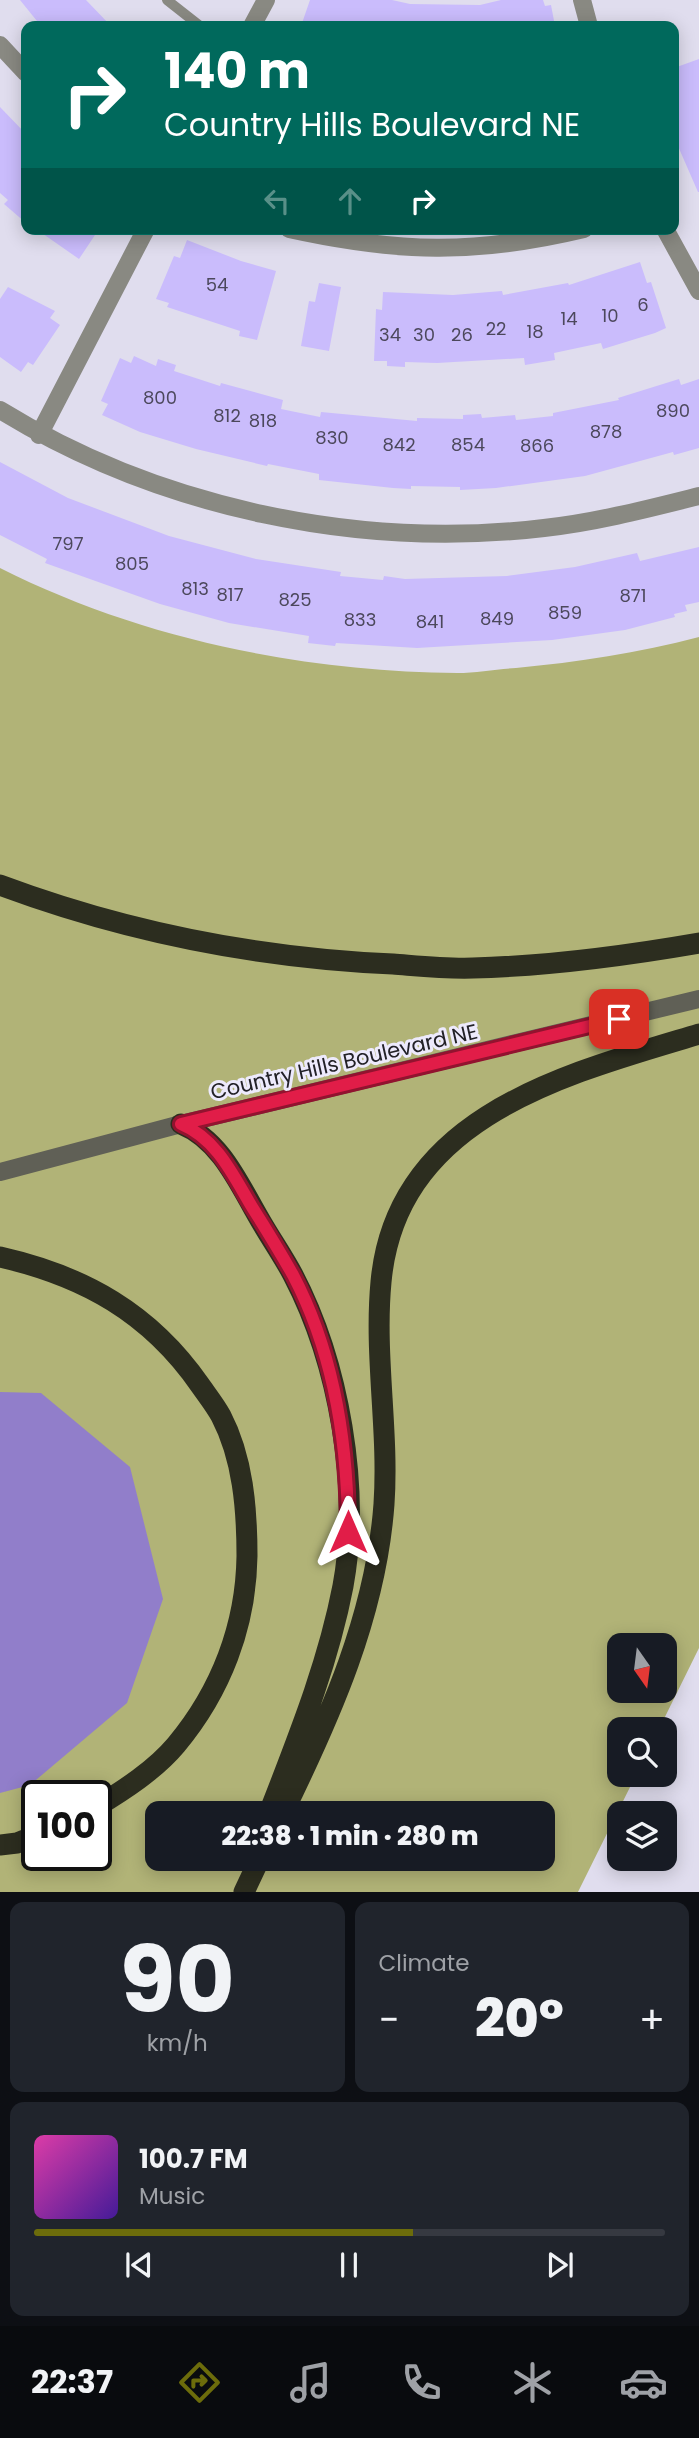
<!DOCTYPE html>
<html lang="en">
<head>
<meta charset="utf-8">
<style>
	body { margin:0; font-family:Poppins,sans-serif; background:#20242c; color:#f1f3f6; height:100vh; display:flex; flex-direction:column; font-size:26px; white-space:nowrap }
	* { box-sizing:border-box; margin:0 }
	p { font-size:23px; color:#9ea1a6 }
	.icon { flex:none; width:38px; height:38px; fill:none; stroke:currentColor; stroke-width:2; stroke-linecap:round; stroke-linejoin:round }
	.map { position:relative; height:1892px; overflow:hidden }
	.panel { display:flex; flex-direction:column; gap:10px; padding:10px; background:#0d0f14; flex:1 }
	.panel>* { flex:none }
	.hud { position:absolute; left:21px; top:21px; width:658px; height:214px; border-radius:14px; box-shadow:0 4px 18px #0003; background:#00695c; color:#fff; overflow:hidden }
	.needle { width:46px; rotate:166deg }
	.fabs { position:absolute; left:607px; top:1633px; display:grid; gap:14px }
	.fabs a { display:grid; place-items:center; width:70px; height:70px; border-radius:14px; background:#171b24; box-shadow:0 4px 18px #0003; font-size:35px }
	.speed { position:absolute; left:21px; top:1780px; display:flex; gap:14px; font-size:35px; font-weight:700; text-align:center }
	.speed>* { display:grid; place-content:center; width:91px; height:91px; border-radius:50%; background:#171b24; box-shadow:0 4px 18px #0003; line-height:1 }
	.speed .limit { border:4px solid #111; border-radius:10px; background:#fff; color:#111 }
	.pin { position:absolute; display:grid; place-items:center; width:60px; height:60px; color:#fff; margin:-30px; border-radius:14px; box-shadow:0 4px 10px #0006 }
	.me { position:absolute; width:77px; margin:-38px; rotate:0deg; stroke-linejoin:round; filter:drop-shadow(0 0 5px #0008) }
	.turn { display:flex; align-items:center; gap:24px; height:147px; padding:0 28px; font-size:32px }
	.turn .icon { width:91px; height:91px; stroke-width:2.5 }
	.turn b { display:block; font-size:49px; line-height:60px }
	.lanes { display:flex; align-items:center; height:66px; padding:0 28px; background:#0003; justify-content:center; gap:35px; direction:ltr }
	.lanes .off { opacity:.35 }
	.big { font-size:52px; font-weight:800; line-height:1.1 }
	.panel .widget { flex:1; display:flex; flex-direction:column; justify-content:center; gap:10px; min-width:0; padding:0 24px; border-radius:14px; background:#20242c }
	.panel .dial { align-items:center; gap:0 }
	.dial b { font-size:91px; line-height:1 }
	.song { display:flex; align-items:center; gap:21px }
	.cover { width:84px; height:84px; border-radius:10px; background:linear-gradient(135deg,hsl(320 70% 55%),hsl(260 70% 35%)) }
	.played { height:7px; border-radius:4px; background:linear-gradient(90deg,#6c6c0b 60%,#363941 60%) }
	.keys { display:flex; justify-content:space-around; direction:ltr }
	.heat { display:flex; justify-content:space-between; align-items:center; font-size:38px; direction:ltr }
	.panel .tiles { flex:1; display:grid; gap:10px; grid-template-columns:1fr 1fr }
	.widget:last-child { grid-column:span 2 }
	.trip { position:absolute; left:145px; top:1801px; width:410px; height:70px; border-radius:14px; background:#171b24; box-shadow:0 4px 18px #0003; font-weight:800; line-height:70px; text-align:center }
	.menu { display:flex; height:112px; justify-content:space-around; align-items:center; background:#090b0e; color:#9ea1a6 }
	.menu .icon { width:49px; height:49px }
	.menu .selected { color:#6c6c0b }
	.menu b { font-size:32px; color:#f1f3f6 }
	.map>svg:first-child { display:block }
	.green { fill:#b1b377; fill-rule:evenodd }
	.water { fill:#917eca }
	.building { fill:#cabcfc }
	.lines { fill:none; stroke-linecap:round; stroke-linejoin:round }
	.lane { stroke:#898982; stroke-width:10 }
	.street { stroke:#898982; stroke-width:18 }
	.secondary { stroke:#606056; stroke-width:18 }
	.highway { stroke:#2c2d1f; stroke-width:21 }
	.route-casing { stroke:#92132f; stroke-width:18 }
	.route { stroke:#e11d48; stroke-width:12 }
	.labels { text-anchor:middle; stroke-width:6; stroke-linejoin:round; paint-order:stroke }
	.number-label { font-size:18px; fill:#4c485c }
	.street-label { font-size:21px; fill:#222127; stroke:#edeafc }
</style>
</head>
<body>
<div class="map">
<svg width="699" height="1892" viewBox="0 0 699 1892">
	<rect width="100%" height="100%" fill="#e0ddee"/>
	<path class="green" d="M0,568C141,639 300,671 457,673C477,673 497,669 516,668C578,662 638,653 699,637V1648L659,1729H620V1774L636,1775L578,1892H0ZM620,1645H665V1690H620ZM37,1796H96V1855H37ZM158,1813H542V1858H158Z"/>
	<path class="water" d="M0,1392L41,1393L130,1467L163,1599L127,1703L30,1785L0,1793Z"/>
	<path class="building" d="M20,0H86L111,26H41Z
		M310,0H392L410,4L480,5L501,0H543L545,6L551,5L555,26H301Z
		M699,59V192H698L674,137V68Z
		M0,107L26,134V223L4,204L8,200L0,193Z
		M36,229H99L79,259Z
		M187,240L241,261L276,271L257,340L239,336L240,331L167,307L169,303L156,299L174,256L180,258Z
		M640,262L647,283L651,282L666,328L655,333L603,349L601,343L554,353L555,360L525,365L524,358L437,363L405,362V367L387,366V361H374L376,309L382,310L383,292L453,295L502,291L503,295L568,283L569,285Z
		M319,283L341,287L329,351L301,346L309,301L315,302Z
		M8,287L55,311L50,318L60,325L33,365L28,362L21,372L0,357V299Z
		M134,356L156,366L158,359L176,365L174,371L220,386L221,383L283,400L281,409L320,417L321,412L417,421V418L463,419V415L481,414L482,418L515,415L516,420L553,416V413L619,400L618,398L679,379L681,385L699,379V448L674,455L673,452L585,476L496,488L460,490V487L411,486V489L393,488L319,480V474L268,464L267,466L196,449L140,432L102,415L108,404L101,401L120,358L131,363Z
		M0,462L68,498L169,536L256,559L341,572L340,576L383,580L384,576L405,579L507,576L575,567L637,553L640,561L699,547V602L685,605L687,611L674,614L675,617L625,630L552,640L417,648L336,643L335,646L308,643L309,636L229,623L160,604L45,563L47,559L0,535Z"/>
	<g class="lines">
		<path class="lane" d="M167,0L200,26"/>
		<path class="street" d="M582,0L589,26
			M252,26L266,0
			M0,45L26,73
			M289,229C398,253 475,255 584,229
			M665,229L699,291
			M0,410C159,508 359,550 544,528C597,522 647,509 699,496
			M39,435L146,229"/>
		<path class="secondary" d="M0,1172L181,1124L699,999"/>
		<path class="highway" d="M0,885C126,932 259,958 393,964C419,966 446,969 473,968C549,966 624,956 699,943
			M181,1124C223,1141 241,1189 263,1225C273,1242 284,1258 293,1275C339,1363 361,1488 343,1586C328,1664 298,1738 269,1813
			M0,1257C84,1276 150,1313 200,1385C207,1395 215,1405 221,1416C243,1458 247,1509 247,1556C246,1626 221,1691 176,1745C155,1770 124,1790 96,1807
			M283,1813C331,1715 376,1614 384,1504C389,1430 374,1356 381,1282C396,1116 566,1074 699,1034
			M0,1845L17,1843L37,1835
			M244,1892L260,1858"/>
	</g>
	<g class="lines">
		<g class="route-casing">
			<path id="route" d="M348,1532C348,1445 334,1353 293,1275C280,1252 266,1229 252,1207C233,1175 217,1139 181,1124L619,1019"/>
		</g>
		<use href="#route" class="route"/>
	</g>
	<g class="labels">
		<g class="number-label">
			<text x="217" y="291">54</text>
			<text x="643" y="311">6</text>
			<text x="610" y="322">10</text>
			<text x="569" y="325">14</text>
			<text x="496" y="335">22</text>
			<text x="535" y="338">18</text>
			<text x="390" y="341">34</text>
			<text x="424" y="341">30</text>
			<text x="462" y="341">26</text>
			<text x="160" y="404">800</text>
			<text x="673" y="417">890</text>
			<text x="227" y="422">812</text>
			<text x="263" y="427">818</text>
			<text x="606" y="438">878</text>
			<text x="332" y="444">830</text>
			<text x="399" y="451">842</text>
			<text x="468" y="451">854</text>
			<text x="537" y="452">866</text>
			<text x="68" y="550">797</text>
			<text x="132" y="570">805</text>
			<text x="195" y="595">813</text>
			<text x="230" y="601">817</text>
			<text x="633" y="602">871</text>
			<text x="295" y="606">825</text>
			<text x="565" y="619">859</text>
			<text x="497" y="625">849</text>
			<text x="360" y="626">833</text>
			<text x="430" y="628">841</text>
		</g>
		<g class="street-label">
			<text transform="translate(344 1062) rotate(-13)" y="7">Country Hills Boulevard NE</text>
		</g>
	</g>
</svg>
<div class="fabs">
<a><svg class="needle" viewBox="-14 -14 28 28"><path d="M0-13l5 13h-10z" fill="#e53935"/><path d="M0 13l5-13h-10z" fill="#9ea1a6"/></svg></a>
<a><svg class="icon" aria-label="search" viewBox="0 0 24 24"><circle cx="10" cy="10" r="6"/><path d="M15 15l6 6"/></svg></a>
<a><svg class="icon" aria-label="layers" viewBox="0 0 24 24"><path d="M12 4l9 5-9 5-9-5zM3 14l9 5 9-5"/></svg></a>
</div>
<div class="speed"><div class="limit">100</div></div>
<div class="pin" style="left:619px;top:1019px;background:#d93025"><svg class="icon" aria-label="arrive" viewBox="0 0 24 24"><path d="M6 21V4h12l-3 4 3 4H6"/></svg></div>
<svg class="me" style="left:348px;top:1532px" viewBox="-20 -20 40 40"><path d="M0-17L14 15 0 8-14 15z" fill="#e11d48" stroke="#fff" stroke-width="4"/></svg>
<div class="trip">22:38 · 1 min · 280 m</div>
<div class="hud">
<div class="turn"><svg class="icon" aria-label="right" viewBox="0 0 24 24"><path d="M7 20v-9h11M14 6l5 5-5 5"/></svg><div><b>140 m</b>Country Hills Boulevard NE</div></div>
<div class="lanes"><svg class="icon off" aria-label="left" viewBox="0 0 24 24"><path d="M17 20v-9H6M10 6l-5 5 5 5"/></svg><svg class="icon off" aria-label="ahead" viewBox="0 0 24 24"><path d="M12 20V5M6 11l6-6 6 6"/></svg><svg class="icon" aria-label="right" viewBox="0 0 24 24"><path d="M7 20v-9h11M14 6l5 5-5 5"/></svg></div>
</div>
</div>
<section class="panel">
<div class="tiles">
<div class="widget dial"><b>90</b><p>km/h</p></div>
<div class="widget"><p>Climate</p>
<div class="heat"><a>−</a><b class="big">20°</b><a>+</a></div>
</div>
<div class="widget">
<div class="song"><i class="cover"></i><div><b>100.7 FM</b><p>Music</p></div></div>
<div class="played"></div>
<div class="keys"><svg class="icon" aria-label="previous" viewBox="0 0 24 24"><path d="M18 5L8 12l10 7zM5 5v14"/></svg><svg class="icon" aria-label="pause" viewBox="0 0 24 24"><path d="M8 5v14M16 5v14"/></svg><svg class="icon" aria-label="next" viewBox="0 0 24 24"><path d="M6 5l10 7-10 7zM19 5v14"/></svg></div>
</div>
</div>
</section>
<nav class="menu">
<b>22:37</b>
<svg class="icon selected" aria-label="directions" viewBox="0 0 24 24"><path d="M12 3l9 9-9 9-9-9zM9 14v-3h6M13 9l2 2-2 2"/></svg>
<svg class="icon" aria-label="music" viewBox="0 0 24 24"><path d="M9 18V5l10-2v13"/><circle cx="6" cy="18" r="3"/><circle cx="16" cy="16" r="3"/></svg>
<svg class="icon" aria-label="phone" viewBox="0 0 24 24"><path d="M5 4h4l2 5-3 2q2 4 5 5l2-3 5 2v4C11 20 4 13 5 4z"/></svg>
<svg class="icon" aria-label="climate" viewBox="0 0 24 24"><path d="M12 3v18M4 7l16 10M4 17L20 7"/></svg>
<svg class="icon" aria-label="car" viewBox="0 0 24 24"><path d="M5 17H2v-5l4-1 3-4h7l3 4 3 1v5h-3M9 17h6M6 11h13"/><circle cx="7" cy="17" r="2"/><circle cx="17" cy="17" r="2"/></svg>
</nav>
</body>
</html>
